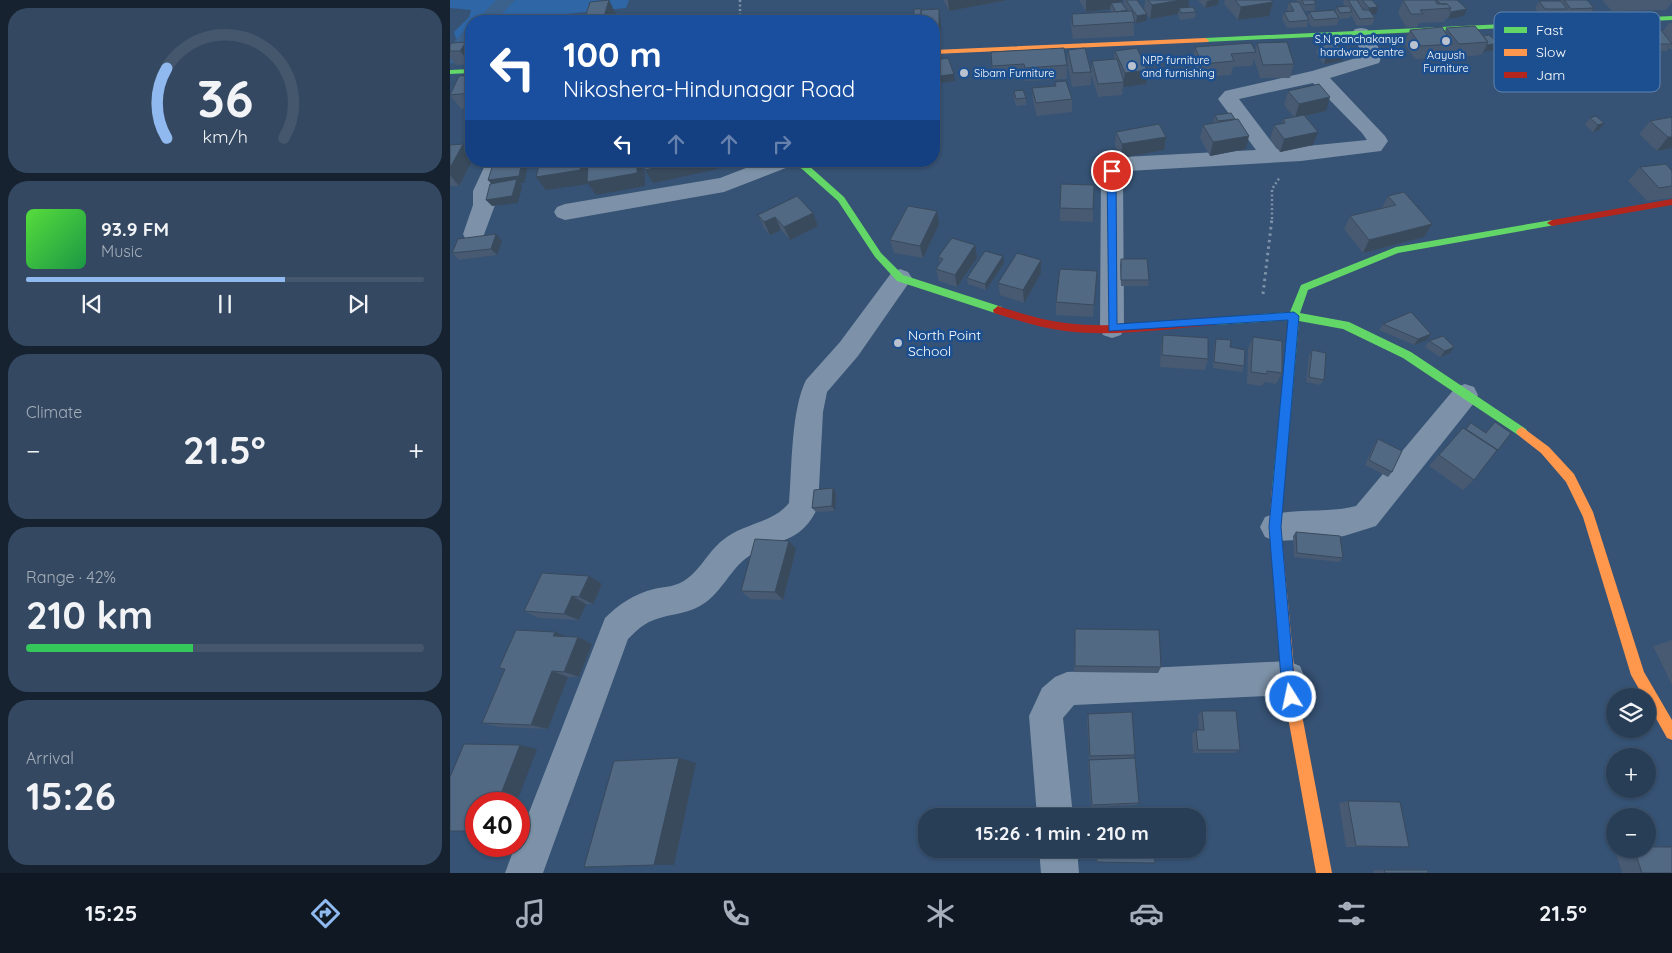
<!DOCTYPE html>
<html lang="en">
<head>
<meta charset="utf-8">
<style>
	body { margin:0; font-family:Quicksand,sans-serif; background:#344961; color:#f1f3f6; height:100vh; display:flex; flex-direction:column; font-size:19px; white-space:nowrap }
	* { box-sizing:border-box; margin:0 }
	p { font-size:16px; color:#a5aeba }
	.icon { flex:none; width:28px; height:28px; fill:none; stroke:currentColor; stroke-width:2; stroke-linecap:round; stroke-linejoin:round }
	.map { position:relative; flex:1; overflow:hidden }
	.panel { display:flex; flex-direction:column; gap:8px; padding:8px; background:#162230; width:450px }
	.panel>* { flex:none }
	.top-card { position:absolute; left:15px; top:15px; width:475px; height:152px; border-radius:20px; box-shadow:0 1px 4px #0004,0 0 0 1px #44576d; background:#1a4fa0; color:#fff; overflow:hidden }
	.buttons { position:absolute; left:1156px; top:688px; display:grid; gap:10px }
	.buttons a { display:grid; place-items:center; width:50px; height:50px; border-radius:50%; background:#283e57; box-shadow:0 1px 4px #0004,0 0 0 1px #44576d; font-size:25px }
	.speed { position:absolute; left:15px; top:792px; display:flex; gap:10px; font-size:25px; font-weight:700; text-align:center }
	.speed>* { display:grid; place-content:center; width:65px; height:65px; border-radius:50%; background:#283e57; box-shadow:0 1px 4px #0004,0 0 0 1px #44576d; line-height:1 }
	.speed .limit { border:8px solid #d22; background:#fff; color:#111 }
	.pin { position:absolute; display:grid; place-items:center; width:42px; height:42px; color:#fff; margin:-21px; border:2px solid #fff; border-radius:50%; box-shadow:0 1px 5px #0007 }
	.me { position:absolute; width:55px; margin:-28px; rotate:350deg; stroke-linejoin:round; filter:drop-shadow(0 0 4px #0008) }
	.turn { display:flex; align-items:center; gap:18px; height:105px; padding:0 15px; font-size:22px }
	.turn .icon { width:65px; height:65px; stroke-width:2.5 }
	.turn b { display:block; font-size:35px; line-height:42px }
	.lanes { display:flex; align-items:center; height:48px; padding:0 15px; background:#0003; justify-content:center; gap:25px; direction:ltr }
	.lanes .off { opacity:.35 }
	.big { font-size:38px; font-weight:700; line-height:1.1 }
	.panel .card { flex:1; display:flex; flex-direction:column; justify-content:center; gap:8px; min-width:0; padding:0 18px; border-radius:20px; background:#344961 }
	.panel .dial { align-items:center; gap:0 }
	.dial svg { height:130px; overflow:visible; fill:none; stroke:#44576d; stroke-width:7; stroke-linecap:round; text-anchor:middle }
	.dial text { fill:#f1f3f6; stroke:none }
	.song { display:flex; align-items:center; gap:15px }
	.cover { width:60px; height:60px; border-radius:8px; background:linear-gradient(135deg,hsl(110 70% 55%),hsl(140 70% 35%)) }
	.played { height:5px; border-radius:2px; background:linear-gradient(90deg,#90b9f0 65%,#44576d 65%) }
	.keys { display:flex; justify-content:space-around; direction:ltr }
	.heat { display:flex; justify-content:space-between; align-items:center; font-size:28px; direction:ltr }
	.charge { height:8px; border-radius:4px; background:linear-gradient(90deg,#34c759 42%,#44576d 0) }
	.trip { position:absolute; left:468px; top:808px; width:288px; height:50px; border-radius:20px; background:#283e57; box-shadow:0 1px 4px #0004,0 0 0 1px #44576d; font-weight:700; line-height:50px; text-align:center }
	.menu { display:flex; height:80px; justify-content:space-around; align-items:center; background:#101923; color:#a5aeba }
	.menu .icon { width:35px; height:35px }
	.menu .on { color:#90b9f0 }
	.menu b { font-size:22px; color:#f1f3f6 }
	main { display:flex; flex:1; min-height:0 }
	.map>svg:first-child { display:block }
	.green { fill:#2f66a5 }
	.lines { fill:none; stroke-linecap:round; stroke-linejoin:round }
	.canal { fill:#3b618d; fill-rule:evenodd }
	.path-far1 { stroke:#7d92a8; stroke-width:2.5; stroke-dasharray:2 2.5; stroke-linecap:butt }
	.path { stroke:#7d92a8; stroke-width:3; stroke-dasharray:2.5 4; stroke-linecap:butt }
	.street { fill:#7d92a8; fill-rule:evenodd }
	.fast { fill:#63d668; fill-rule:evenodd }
	.slow { fill:#ff974d; fill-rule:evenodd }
	.jam { fill:#b3261e; fill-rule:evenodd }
	.wall { fill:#475a72 }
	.shaded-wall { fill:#394a5c }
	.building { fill:#526984; stroke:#394a5c }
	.route { fill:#1a73e8; stroke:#114b97 }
	.poi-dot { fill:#b9c2ce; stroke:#1b4f8f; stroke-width:2 }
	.labels { text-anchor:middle; stroke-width:5; stroke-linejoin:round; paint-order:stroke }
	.far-poi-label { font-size:11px; fill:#fff; stroke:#1b4f8f; text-anchor:start }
	.poi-label { font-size:14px; fill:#fff; stroke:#1b4f8f; text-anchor:start }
	.key { fill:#1b4f8f; stroke:#5f84b1; stroke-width:1 }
	.key-label { font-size:14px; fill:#fff }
</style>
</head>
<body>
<main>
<section class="panel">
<div class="card dial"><svg viewBox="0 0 100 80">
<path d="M14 69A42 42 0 1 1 86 69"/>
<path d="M14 69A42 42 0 0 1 14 26" stroke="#90b9f0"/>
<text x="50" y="56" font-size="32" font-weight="700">36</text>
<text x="50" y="72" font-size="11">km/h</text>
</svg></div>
<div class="card">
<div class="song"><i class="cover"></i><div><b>93.9 FM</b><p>Music</p></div></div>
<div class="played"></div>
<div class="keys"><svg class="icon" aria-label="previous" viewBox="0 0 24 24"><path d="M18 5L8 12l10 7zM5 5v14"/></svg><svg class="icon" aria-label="pause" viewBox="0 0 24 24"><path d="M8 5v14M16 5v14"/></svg><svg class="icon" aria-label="next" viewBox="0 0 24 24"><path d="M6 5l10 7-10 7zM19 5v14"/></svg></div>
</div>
<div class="card"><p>Climate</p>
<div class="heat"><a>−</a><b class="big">21.5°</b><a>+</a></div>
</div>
<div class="card"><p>Range · 42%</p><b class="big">210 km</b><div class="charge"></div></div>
<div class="card"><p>Arrival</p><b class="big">15:26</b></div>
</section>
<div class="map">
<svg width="1222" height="873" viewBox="0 0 1222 873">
	<rect width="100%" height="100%" fill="#365274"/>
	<path class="green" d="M0,0H179L176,8L46,21H21V40L6,39L4,32L19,17L21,10L0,8Z"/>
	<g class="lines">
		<path class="canal" d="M46,0H65L45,21H26Z
			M21,29V46L7,62L0,64V47L14,31Z"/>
		<path class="path-far1" d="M290,0V21
			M822,219V189L830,177"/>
		<path class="path" d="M813,294L822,218"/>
		<path class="street" d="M911,28L917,29C923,38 935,53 929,63L880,78L935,136L938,141L931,151L851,161L678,171L673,174L674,328L671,335L662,338L653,335L650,328L651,171L655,166L674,157L806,150L768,99L775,91L862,71L913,56L902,33L905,29ZM863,83L912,133L917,140L827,149L789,99Z
			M37,161H58L45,191V205L32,240L24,242L16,240L13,234L23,205V191Z
			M314,161H344L341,166L274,192L115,220L107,217L104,212L107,207L115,204L270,178Z
			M450,269L458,272L462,278L458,284L408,356L377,392L373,412L368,507C349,548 324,536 295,559C278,573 270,595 250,606C234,615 215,614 199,622C191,626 184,633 178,639L93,873H55L65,846H69V838L155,618C169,604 184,594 204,589C212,587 222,587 230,583C249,574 257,552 273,540C293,523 322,524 339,503C342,468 341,410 356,380L390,342L442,272Z
			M1015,384L1024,387L1028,395L1024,403L926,526L894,536L871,539L825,541L815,537L810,527L815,517C841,507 876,514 906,506L1006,387Z
			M838,661L850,666L855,678L850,690L838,695L624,705L613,718L623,816H587L579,716L592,688L605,677L617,672Z
			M589,849H627L629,873H591Z"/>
		<path class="fast" d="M1222,16V20L755,42L751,40L755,38Z
			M21,69V73L0,74V70Z
			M340,161H351L358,165L394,197L431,253L453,275L552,307L553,310L552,313L548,314L447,281L425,257L388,201L352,169Z
			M1102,220L1105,221V225L948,253L858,290L850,313L899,322L961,352L1076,429L1078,432L1076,435H1068L953,358L893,329L849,321L834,489L832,493L828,494L824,493L822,489L839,320L764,325L759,321L760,318L840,312L851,285L946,247Z"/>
		<path class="slow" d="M755,38L759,40L758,42L484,54V50Z
			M1072,427L1099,447L1124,474L1143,512L1194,672L1222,720V740L1217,738L1198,704V696H1193L1181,675L1133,517L1116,482L1091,453L1068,435L1066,432L1068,429Z
			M828,484L832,485L834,489L831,527L845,678L882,873H866L831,678L819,527L822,489L824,485Z"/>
		<path class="jam" d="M1222,199V205L1102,226L1097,223L1102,220Z
			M548,306C570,313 592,320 615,323C664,329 715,321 764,317L769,321L764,325C715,329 664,337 615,331C591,328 567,320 544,313L543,310Z"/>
	</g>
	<path class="wall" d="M493,0H557L499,11Z
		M630,0H672V3L677,10L676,11H678L673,4L674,0H687L696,21L686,23L684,21V36L623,39L621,27L622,14L661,12L660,9L636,12L630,2Z
		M695,0H739L738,7L746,12L745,18L730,20L728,14L700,19L694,10Z
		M748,0H769L768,5L755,8Z
		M775,0H821L823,2L819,16L788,20L774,4Z
		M846,0H864L866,4L864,11H854L857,17L859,12H885L887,7H895L893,3L894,0H922L926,14H922L925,18L922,25L907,26L901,15L900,18L889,19L887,25L862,27L858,21L857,27L837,28L832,19L834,12H839L837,9L839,2H847Z
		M953,0L985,1L986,0H1007L1014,16L998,19L996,18L994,22L969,23L967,27H956L948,13Z
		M1109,0H1137L1144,8L1140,15L1117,16L1115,13L1113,15L1091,16L1085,8L1089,1H1109Z
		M1152,0H1222V3L1216,10L1162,11Z
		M472,10L491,23V45H484V21H465L464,15Z
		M1219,23H1222V49H1220L1219,48L1217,51H1198L1194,46H1190L1187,50H1173L1167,43L1168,41H1166L1161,35L1166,28L1182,31L1185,28L1212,32Z
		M996,28L1033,36L1046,41L1049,36L1065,38L1066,35L1090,44L1087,48L1110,59L1105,66L1080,67L1072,55L1074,53H1070L1066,47L1064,50H1051L1047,45L1045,50L1033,52L1031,55L1002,58L999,53L997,57L965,59L954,43L960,30L995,32Z
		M1136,32L1159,41L1154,48L1139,49L1136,45L1135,48H1120L1114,40L1118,33L1134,35Z
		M16,42L21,64L6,65L0,57V45Z
		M807,43L844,64L840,78H810L804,59L802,66L783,67L781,75L749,77L743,61L745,47L805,51Z
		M868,46L892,61L874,64L866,53Z
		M618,50L641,72V85L622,87L617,63Z
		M665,51L697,70L696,84L673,86L672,95L648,97L641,75L642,61L664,59Z
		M541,52L617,65V79L575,81V78L543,79Z
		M21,75V108L11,109L0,95Z
		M605,82L622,99V112L587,116L583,102L582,88L605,86Z
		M564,91L576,98V105L566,106L564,98Z
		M838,91L876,111L855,116L863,145L830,152L820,139L824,125L831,124L833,119L844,117L834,105Z
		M765,115L785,120L796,149L760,156L750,138L753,125L764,123L763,122Z
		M1222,117V148L1207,151L1189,134L1200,121Z
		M1140,118L1154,123L1149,130L1143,132L1135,125Z
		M666,132L716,137L714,150L671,158L665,145Z
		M0,145L22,161L9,186H0Z
		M1190,167L1222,171V198L1197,201L1178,181Z
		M938,196L982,224L974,237L913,253L894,229L900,216L932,208Z
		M610,208L643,209V222L610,221Z
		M363,213L368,226L340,240L331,230L320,235L314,228L308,215Z
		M489,224L473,258L444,253L440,240Z
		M52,241L47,255L9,260L2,253Z
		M525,245L527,258L507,287L489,281L486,269L490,264L488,257Z
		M671,259L699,280L698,286H671L670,265Z
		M591,260V273L574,303L550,295L548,283Z
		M554,263L536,290L518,284L517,278Z
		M647,271L643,317L606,315V302Z
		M933,324L981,334L977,340L964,345L929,330Z
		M713,335L758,359L755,370L710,367L711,346Z
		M803,337L832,373L826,384L814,382L812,386L797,384L798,349Z
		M766,339L780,347L794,366L792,372L763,368L764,345Z
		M979,341L1000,353L990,357L975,347Z
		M862,350L874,380L870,385L856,382L859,356Z
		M1045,422L1024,480L1013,490L979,466L1013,428L1015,429L1021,423L1035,433Z
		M928,439L942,472L938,477L915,465L924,445Z
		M383,488L386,493L385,511L366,512L362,508Z
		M846,532L893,558L889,562L844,557L843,536Z
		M339,541L346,549L333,600L300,599L291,591Z
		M152,584L143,604H136L129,620L89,618L74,611Z
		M625,629L711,667L708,673L624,672Z
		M105,632L116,637H128L142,644L129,677H118L98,729L50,727L32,723L55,670L49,668Z
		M1222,640V685L1203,646Z
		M752,711L790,750L784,753H743L742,734L746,730H749L748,715Z
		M638,714L685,755L683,758L639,759L637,718Z
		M639,760L689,803L686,805L641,807L638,763Z
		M898,801L948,847H896L889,803Z
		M1164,847H1165V849H1198L1222,873H1172Z
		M646,849H704L647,862H646Z
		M965,869L978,870V873H924L923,870Z"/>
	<path class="shaded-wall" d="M159,0L166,14L164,21L153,20Z
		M498,0H557L499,11Z
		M636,0H672V7L661,3L660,9L636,12Z
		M731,0H739L738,12L729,8L728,14L700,19L702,5Z
		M762,0H769L768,5L755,8L757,1Z
		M823,2L819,16L788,20L791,7Z
		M928,7L926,14L917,15L919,8Z
		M489,9L491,23V45L489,31Z
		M1017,9L1014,16L998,19L1001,12Z
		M241,14L244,21H239Z
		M697,14L696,21L686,23L687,16Z
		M16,42L21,49V64L10,51Z
		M1049,43L1045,50L1033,52L1037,45Z
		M894,54L892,61L874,64L876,57Z
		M697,70L696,84L673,87L675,73Z
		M504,74L505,81L485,84L484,77Z
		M880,97L876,111L845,118L849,104Z
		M1154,123L1149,130L1143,132L1148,125Z
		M868,132L863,145L830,152L834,139Z
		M799,136L796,149L760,156L763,142Z
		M716,137L714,150L671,158L672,144Z
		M1218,137H1222V148L1207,151Z
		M13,144L21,154L22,161L9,186L0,175V168Z
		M72,161H76L78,165L74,183H70L72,186L68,203L42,206L36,200L44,187L38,180Z
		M132,161H144L140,181L159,164V161L168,174L188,161L195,173V186L146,195L138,184L96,190L86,177Z
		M235,161H267L268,169L203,183L195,170Z
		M487,211L489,224L473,258L470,246Z
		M363,213L368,226L340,240L334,227Z
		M325,217L331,230L320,235L314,222Z
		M982,224L974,237L913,253L919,240Z
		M46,234L52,241L47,255L41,249Z
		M525,245L527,258L507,287L505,275Z
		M553,256L554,263L536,290L535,284Z
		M591,260V273L574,303L573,290Z
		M981,334L977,340L964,345L968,339Z
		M1004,347L1000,353L990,357L995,351Z
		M383,488L386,493L385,511L382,506Z
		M339,541L346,549L333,600L325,592Z
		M139,576L152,584L143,604L129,597Z
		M122,596L136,604L129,620L114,614Z
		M105,632L120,638L103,636Z
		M128,637L142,644L129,677L114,672Z
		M102,671L118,677L98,729L81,725Z
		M70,745L87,749L66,804H47Z
		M229,758L246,763L224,865H204Z"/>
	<path class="building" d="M159,0L153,20L174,18L173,21H134L140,2Z
		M676,0H687L697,14L687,16Z
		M698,0H731L702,5Z
		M785,0H821L823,2L791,7Z
		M852,0H864L866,4L854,5Z
		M898,0H907L913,10H919L925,18L910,19Z
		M912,0H922L928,7L919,8Z
		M953,0H985L987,4H997L1001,8L970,10L973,14H961Z
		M987,0H1007L1017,9L1001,12L999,11L1001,8L997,4H991Z
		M1114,0H1137L1144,8L1121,9Z
		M1089,1H1111L1117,9H1095Z
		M671,2L677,10L666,12L661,3Z
		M839,2H849L859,20L839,22L834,12L844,11Z
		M899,6L902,12L890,13L887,7Z
		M743,7L746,12L731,13L729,8Z
		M464,9H472V10H471V15H464Z
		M489,9V31L484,32V21H471V10Z
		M884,10L889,18L864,20L859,12Z
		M682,11L685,22L623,26L622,14Z
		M241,14L239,21H227L229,15Z
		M293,16L292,21H277L278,17Z
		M272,19L271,21H252L253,20Z
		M456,20V21H438Z
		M1025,26L1038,42L1009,44L996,28Z
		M992,27L1003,44L971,46L960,30Z
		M1197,27L1200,31L1211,30L1222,44H1203L1199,40H1195L1185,28Z
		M1039,35L1049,43L1037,45H1036L1038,42L1033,36Z
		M16,42L10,51H0V45L2,43Z
		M837,42L844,64L813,65L807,43Z
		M801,43L806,52L781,54L784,61L752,64L745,47Z
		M886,43L894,54L876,57L868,46Z
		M614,48L617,65L575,68L574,64L542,66L541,52Z
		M635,48L641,72L623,73L618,50Z
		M687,48L697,70L675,73L665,51Z
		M498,58L504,74L484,77V60Z
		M667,59L674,82L648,84L642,61Z
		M21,75V93L0,95L9,76Z
		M616,81L622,99L586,103L582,88L606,86L605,82Z
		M869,84L880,97L849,104L838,91Z
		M573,90L576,98L566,99L564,91Z
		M781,113L785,119L768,121L765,115Z
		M854,115L868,132L834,139L824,125L835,123L833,119Z
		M1146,116L1154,123L1148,125L1140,118Z
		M1222,117V137H1218L1200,121Z
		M788,119L799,136L763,142L753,125Z
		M709,124L716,137L672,144L666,132Z
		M13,144L0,168V145Z
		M55,161H72L69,176L38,180L43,164L54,163Z
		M90,161H132L130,170L86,177Z
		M155,161H159V164L179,161H187V173L137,182L138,164Z
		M194,161H235L195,170Z
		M1216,164L1222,171V186L1209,188L1190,167Z
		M67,179L62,196L36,200L40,184Z
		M611,184L644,185L643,209L610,208Z
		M954,192L982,224L919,240L900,216L946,205L938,196Z
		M347,196L363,213L334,227L325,217L314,222L308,215Z
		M458,206L487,211L470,246L440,240Z
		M46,234L41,249L2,253L8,239Z
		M502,238L525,245L505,275L486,269L493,259L488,257Z
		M535,251L553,256L535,284L517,278Z
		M567,253L591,260L573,290L548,283Z
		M671,259H697L699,280H671Z
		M610,269L647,271L644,305L606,302Z
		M961,312L981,334L968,339L933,324Z
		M713,335L758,338V359L712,355Z
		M993,336L1004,347L995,351L979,341Z
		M803,337L832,341V373L817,371V374L801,372Z
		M766,339L781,340L780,347L795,350L794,366L764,362Z
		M862,350L876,353L874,380L859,377Z
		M1045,422L1061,433L1048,450L1016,429L1021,423L1036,433Z
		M1013,428L1047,450L1024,480L989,455Z
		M928,439L952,451L942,472L919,460Z
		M383,488L382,506L362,508L364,490Z
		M846,532L890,536L893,558L847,553Z
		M305,539L339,541L325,592L291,591Z
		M92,573L139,576L129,597L122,596L114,614L74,611Z
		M625,629L709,630L711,667L625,666Z
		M66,630L105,632L103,636L128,637L114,672L102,671L81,725L32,723L55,669L49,668Z
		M752,711H786L790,750H748L746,730H754Z
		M682,712L685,755L640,756L638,714Z
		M14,744L70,745L47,804H26V831H0V777Z
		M229,758L204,865L134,867L164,761Z
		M685,758L689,803L642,805L639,760Z
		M898,801L950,802L959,847L906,846Z
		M1198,847H1222V873H1192L1184,849H1198Z
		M647,849H704L705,863L647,862Z
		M934,870H978V873H935Z"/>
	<path class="route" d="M662,168L666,171L667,324L844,312L849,316L831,527L844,678L848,697L846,702L841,704L836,702L831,678L819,527L838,320L659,331L657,171Z"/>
	<g class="poi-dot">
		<circle cx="996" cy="41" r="5"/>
		<circle cx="964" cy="45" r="5"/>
		<circle cx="682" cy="66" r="5"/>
		<circle cx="514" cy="73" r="5"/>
		<circle cx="448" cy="343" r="5"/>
	</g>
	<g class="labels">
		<g class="far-poi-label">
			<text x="954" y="43" text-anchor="end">S.N panchakanya<tspan x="954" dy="13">hardware centre</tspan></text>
			<text x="996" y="59" text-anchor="middle">Aayush<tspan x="996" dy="13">Furniture</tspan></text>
			<text x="692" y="64">NPP furniture<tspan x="692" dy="13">and furnishing</tspan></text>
			<text x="524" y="77">Sibam Furniture</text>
		</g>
		<g class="poi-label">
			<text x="458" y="340">North Point<tspan x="458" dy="16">School</tspan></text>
		</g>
	</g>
	<rect x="1044" y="12" width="166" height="80" rx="8" class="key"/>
	<rect x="1054" y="27" width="23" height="6" fill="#63d668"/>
	<rect x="1054" y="49" width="23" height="7" fill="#ff974d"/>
	<rect x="1054" y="72" width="23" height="6" fill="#b3261e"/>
	<g class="key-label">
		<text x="1086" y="35">Fast</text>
		<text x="1086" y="57">Slow</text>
		<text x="1086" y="80">Jam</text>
	</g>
</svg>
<div class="buttons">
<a><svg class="icon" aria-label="layers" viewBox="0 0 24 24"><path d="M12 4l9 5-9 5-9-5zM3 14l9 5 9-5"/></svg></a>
<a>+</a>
<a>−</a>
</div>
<div class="speed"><div class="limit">40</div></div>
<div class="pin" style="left:662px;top:171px;background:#d93025"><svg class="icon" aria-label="arrive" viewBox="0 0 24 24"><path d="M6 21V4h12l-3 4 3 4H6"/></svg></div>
<svg class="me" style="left:841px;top:697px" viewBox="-20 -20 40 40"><circle r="17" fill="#1a73e8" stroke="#fff" stroke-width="3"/><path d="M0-11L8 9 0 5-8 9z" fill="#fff"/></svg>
<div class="trip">15:26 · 1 min · 210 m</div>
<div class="top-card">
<div class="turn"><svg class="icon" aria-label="left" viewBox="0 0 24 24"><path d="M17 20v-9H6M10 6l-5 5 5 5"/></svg><div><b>100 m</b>Nikoshera-Hindunagar Road</div></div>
<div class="lanes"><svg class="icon" aria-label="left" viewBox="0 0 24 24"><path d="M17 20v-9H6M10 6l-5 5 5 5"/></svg><svg class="icon off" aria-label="ahead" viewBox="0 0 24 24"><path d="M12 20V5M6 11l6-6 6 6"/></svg><svg class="icon off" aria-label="ahead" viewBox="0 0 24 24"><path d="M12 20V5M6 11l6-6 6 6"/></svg><svg class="icon off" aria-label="right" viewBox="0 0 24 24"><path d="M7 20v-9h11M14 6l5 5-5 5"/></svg></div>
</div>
</div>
</main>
<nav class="menu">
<b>15:25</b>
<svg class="icon on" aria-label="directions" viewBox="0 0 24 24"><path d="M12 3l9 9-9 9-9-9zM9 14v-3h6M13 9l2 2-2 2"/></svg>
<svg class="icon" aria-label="music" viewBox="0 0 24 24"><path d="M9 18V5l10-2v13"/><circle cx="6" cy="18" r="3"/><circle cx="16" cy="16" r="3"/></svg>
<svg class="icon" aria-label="phone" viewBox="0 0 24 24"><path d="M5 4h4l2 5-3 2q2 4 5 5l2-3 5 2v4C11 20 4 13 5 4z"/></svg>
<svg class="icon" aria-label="climate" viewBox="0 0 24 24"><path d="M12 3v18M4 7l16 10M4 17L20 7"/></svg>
<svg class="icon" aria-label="car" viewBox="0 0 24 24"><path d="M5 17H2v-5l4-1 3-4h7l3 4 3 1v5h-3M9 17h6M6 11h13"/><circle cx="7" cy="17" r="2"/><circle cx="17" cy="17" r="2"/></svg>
<svg class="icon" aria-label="filters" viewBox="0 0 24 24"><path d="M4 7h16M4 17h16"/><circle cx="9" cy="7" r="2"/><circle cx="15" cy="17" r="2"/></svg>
<b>21.5°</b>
</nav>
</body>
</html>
